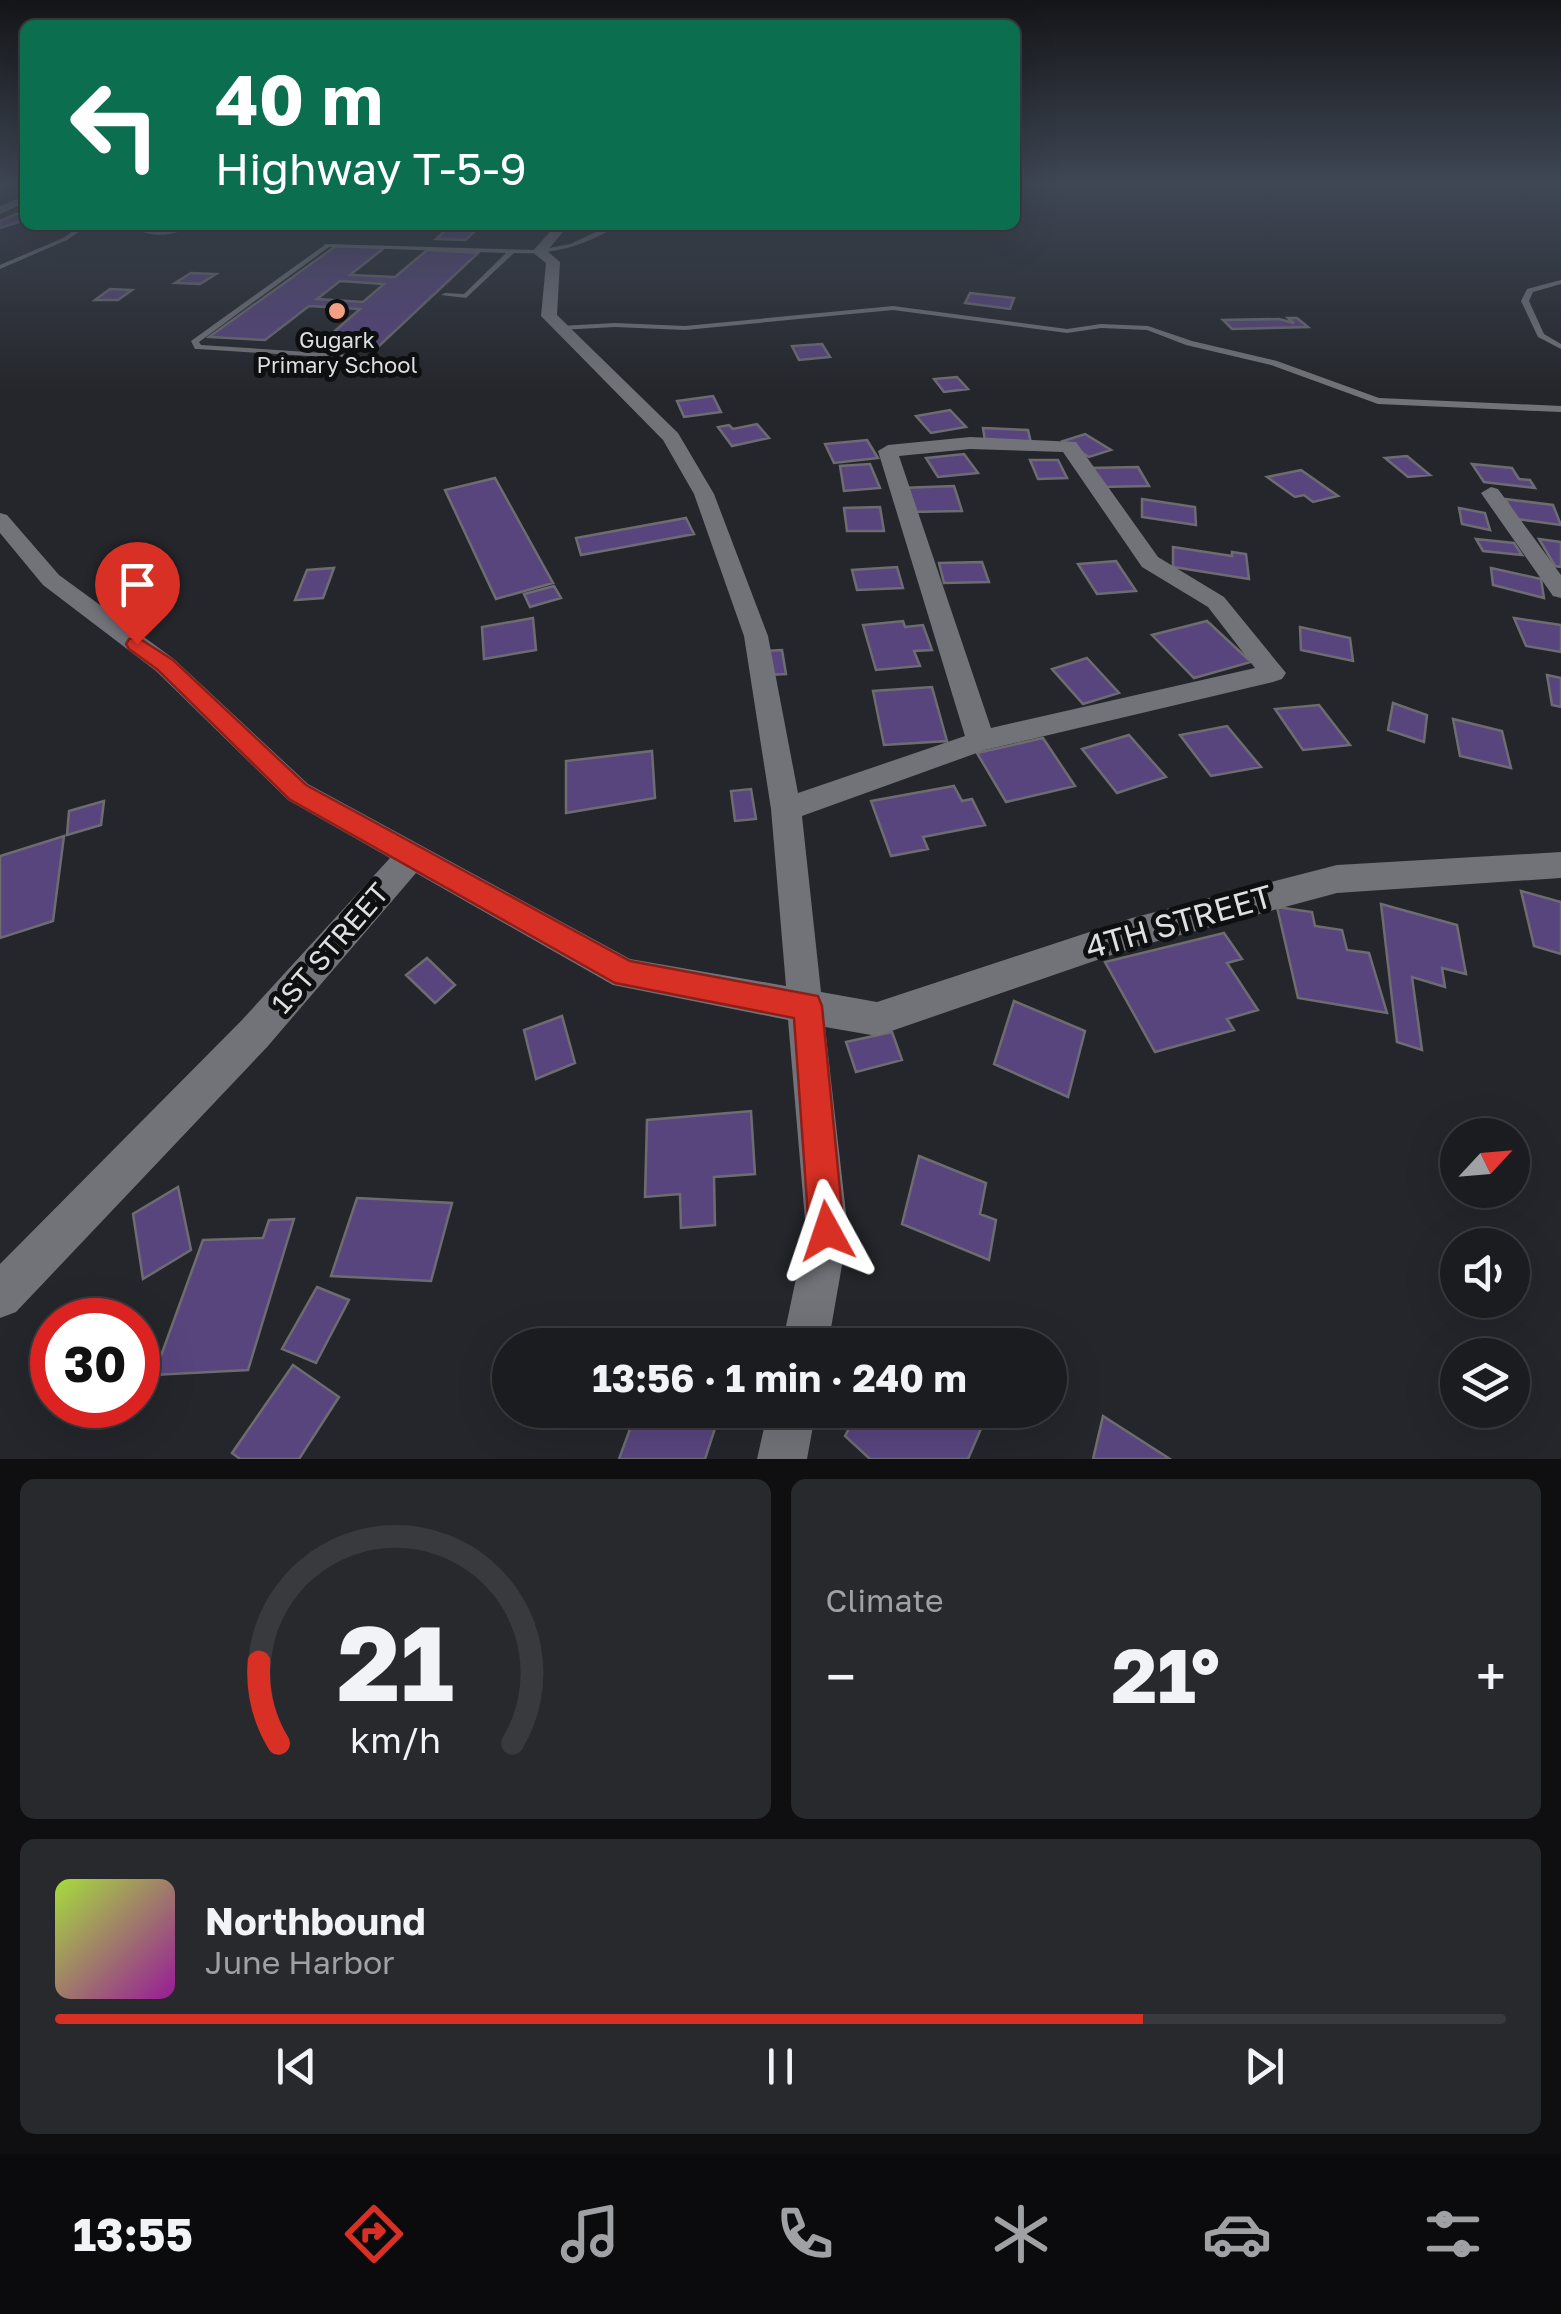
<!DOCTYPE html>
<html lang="en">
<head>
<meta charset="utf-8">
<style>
	body { margin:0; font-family:"Golos Text",sans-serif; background:#28292d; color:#f1f3f6; height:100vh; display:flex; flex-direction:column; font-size:38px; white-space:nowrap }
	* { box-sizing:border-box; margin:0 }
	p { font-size:32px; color:#a0a1a5 }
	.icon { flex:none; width:55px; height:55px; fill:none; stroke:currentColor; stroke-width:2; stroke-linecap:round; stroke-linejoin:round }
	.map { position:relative; height:1459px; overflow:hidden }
	.side { display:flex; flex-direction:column; gap:20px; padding:20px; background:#0f0f12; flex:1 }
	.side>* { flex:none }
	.banner { position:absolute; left:20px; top:20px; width:1000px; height:210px; border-radius:15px; box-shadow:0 10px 40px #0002,0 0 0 2px #393a3e; background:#0b6e4f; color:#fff; overflow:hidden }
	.needle { width:65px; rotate:64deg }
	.controls { position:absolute; left:1440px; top:1118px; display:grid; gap:20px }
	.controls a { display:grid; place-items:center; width:90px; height:90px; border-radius:50%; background:#1b1c20; box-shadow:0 10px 40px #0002,0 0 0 2px #393a3e; font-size:50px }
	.speed { position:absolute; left:30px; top:1298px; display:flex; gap:20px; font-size:50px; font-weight:700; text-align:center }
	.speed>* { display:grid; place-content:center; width:130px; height:130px; border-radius:50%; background:#1b1c20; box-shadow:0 10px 40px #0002,0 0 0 2px #393a3e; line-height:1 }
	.speed .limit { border:15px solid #d22; background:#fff; color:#111 }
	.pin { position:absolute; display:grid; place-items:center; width:85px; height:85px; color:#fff; margin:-102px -42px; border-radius:50% 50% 50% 0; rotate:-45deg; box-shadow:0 0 10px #0007 }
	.pin .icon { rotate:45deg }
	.me { position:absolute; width:110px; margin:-55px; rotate:355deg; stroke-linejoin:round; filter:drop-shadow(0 0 8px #0008) }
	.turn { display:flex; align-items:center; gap:35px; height:210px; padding:0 30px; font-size:45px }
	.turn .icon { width:130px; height:130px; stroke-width:2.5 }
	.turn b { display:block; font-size:70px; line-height:85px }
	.big { font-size:75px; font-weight:700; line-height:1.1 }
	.side .card { flex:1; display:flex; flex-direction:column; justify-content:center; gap:15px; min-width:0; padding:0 35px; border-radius:15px; background:#28292d }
	.side .dial { align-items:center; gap:0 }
	.dial svg { height:260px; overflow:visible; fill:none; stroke:#393a3e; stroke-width:7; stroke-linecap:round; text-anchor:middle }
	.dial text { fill:#f1f3f6; stroke:none }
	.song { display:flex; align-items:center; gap:30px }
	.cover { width:120px; height:120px; border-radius:15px; background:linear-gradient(135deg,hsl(80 70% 55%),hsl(300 70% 35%)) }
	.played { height:10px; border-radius:5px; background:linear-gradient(90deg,#d93025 75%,#393a3e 75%) }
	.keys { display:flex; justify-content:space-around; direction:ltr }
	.heat { display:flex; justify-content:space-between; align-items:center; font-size:55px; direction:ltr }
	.side .tiles { flex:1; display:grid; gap:20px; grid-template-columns:1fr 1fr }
	.card:last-child { grid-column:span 2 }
	.trip { position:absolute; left:492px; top:1328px; width:575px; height:100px; border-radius:50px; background:#1b1c20; box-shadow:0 10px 40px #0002,0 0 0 2px #393a3e; font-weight:700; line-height:100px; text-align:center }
	.dock { display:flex; height:160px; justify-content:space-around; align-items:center; background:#0b0b0d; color:#a0a1a5 }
	.dock .icon { width:70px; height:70px }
	.dock .active { color:#d93025 }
	.dock b { font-size:45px; color:#f1f3f6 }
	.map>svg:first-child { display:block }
	.building { fill:#58457e; stroke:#6d6c71; stroke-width:2.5; fill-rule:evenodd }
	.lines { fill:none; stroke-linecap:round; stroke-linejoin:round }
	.service { fill:#727379; fill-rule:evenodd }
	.minor { fill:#727379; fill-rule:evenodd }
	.route { fill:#d93025; stroke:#8d1f18; stroke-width:2.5 }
	.poi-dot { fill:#f39f84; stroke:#0e0f11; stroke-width:4 }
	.labels { text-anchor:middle; stroke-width:10; stroke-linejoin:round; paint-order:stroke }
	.far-poi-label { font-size:22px; fill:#dedfe2; stroke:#0e0f11 }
	.street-label { font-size:28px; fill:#dedfe2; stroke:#0e0f11 }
	.near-street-label { font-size:32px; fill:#dedfe2; stroke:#0e0f11 }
</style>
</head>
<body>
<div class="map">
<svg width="1561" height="1459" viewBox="0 0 1561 1459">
	<rect width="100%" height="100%" fill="#24262b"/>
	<path class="building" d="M16,214H25V220L0,228V221Z
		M447,229L476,230L466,240L436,239Z
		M336,246L384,248L350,275L395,277L427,250L478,253L378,347L320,344L360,309L309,306L265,340L209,337ZM340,281L384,284L363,302L317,299Z
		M191,273L216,274L200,284L175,283Z
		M110,289L132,290L118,300H95Z
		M970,293L1014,298L1010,309L965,303Z
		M1288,318H1297L1308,327L1232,329L1223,320L1279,319L1294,323Z
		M822,344L830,357L799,360L792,346Z
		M957,377L968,389L944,392L934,379Z
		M713,396L721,412L684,417L677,401Z
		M950,410L966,427L931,433L916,416Z
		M757,424L769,438L732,446L718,427L729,425L733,429Z
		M983,428L1028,430L1031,443L985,441Z
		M1085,434L1111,450L1089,457L1063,441Z
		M867,440L878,458L834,463L825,444Z
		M964,454L978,473L938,477L926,458Z
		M1407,456L1430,475L1408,477L1385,458Z
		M1030,460H1058L1067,478L1038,479Z
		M870,464L880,488L844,491L840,466Z
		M1472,464L1512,468L1519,479L1530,480L1535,488L1484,482Z
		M1138,467L1149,486L1099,487L1090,468Z
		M1301,470L1338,496L1313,502L1304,495L1295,497L1267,477Z
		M495,478L553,583L496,599L445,490Z
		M954,486L962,511L908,512L901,488Z
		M1142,499L1195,507L1196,525L1142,517Z
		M1505,499L1553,505L1561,525L1517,519Z
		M880,507L884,531H847L844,508Z
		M1459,508L1485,513L1490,530L1462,524Z
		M686,518L694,534L581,555L576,538Z
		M1476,539L1514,543L1522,555L1483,551Z
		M1539,539L1561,542V567L1555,566Z
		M1173,547L1232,556V552L1246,554L1249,579L1173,567Z
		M1116,561L1136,591L1097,594L1078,564Z
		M982,562L989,582L944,583L939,563Z
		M897,567L903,588L857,590L852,570Z
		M334,568L323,598L295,600L307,570Z
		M1491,568L1541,579L1544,598L1493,585Z
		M554,586L561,598L530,607L524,594Z
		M533,618L536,650L484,659L482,627Z
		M1514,618L1561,625V652L1526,646Z
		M903,621L905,627L923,625L932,650L914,651L920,666L876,670L863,625Z
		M1207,621L1251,662L1194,678L1152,635Z
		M1300,627L1350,638L1353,661L1301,650Z
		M782,650L786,674L768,675L765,651Z
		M1087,658L1119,693L1083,704L1052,669Z
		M1547,675L1561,678V707L1552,705Z
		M932,687L947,741L884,745L873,691Z
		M1393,703L1427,715L1424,742L1388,730Z
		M1319,705L1350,745L1303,750L1275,709Z
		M1453,719L1502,731L1511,768L1460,756Z
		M1227,726L1261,767L1211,776L1180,735Z
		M1129,735L1166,777L1117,793L1082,749Z
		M1043,738L1075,786L1006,802L977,753Z
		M652,751L655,798L566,813V761Z
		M954,786L962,801L972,799L985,825L923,837L928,849L891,856L871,801Z
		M751,789L756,819L735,821L731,791Z
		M104,801L101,825L67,835L69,811Z
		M64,836L53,921L0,938V856Z
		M1521,891L1561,902V954L1534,946Z
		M1381,904L1457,925L1466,974L1442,968L1445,987L1412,977L1422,1050L1397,1042Z
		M1277,907L1312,912L1315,926L1342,930L1347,950L1369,953L1387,1013L1298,998Z
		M1224,933L1242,959L1227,963L1258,1010L1227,1019L1234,1030L1155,1052L1105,962Z
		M427,958L455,985L435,1003L406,975Z
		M1014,1001L1085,1031L1068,1097L994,1064Z
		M562,1016L575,1063L536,1079L524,1030Z
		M892,1032L902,1060L856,1072L846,1042Z
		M751,1111L755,1174L714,1177L715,1225L681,1228L680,1194L645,1197L647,1120Z
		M919,1156L986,1183L980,1214L996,1220L989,1260L902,1224Z
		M178,1187L191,1250L143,1279L133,1214Z
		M357,1198L452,1203L431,1281L331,1276Z
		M294,1219L248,1370L154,1375L203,1240L263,1238L269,1220Z
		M317,1287L349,1300L316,1363L282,1349Z
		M293,1365L339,1397L299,1459H240L232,1453Z
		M637,1410H721L705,1459H619Z
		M859,1410H978L986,1417L968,1459H870L845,1436Z
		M1103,1416L1170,1459H1093Z"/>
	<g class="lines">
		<path class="service" d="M82,225H89L67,240L0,269V265L63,238Z
			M131,225L162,231L195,225C175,236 150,240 131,225Z
			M611,225H619C584,246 554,255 514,253L466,298L441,295L445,293L464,294L506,253L329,247L199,342L201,345L353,355L357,357L356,359L198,349H195L191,341L326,244L539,250L570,244Z
			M1561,280V284L1533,292L1529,301L1544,334L1561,344V349L1538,337L1521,301L1527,289Z
			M893,306L1067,329L1101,324L1148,326L1192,341L1277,361L1379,398L1561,406V412L1378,404L1271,365L1186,345L1147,330L1101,328L1067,333L893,310L685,330L615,327L560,330L556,328L560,326L615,323L685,326Z"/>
		<path class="minor" d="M25,196V203L0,214V206Z
			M556,225H569L547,251L560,262L557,315L678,433L714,494L768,636L798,793L965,736L878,451L888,445L970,437L1076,442L1158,557L1224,597L1286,673L1282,679L1273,682L985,750L802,816L821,992L877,1002L1132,918L1337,865L1561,852V878L1337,893L1132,948L877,1036L825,1027L848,1231L828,1345H782L806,1231L788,1020L613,985L416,873L268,1046L16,1312L0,1318V1264L242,1020L390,858L288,800L156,671L43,585L0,533V513L7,515L59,575L174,659L308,784L630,959L786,986L771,809L744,636L694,494L663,440L541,316L546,263L532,252ZM970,449L1063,452L1142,567L1208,607L1255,668L991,728L899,456Z
			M1491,487L1498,489L1561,575V598L1553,596L1481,493Z
			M768,1410H816L807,1459H757Z"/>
	</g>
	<linearGradient id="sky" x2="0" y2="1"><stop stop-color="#141518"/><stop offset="0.47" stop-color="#3f4755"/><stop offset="1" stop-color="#3f4755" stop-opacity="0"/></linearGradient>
	<rect width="1561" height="390" fill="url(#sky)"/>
	<path class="route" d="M137,637L173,660L306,785L630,961L818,996L822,1006L844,1231L839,1243L827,1249L814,1243L809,1231L794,1018L615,983L289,799L158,670L129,649L126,644L129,639Z"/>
	<circle class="poi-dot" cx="337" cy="311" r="10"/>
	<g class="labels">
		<g class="far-poi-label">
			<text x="337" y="348">Gugark<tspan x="337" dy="25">Primary School</tspan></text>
		</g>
		<g class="street-label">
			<text transform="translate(330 948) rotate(-49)" y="10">1ST STREET</text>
		</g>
		<g class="near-street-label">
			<text transform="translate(1179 922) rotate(-16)" y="11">4TH STREET</text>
		</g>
	</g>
</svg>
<div class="controls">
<a><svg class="needle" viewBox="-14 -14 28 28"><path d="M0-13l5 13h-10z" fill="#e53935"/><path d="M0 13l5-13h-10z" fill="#a0a1a5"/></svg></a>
<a><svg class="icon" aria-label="sound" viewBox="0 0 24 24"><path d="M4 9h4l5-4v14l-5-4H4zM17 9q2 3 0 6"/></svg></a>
<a><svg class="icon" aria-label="layers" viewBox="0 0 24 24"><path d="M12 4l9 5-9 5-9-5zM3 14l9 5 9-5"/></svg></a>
</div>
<div class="speed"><div class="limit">30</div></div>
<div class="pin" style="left:137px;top:644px;background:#d93025"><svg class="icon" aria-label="arrive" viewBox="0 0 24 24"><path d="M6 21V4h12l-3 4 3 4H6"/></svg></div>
<svg class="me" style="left:827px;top:1231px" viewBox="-20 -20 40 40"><path d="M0-17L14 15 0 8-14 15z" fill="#d93025" stroke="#fff" stroke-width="4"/></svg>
<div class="trip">13:56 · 1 min · 240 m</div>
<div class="banner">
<div class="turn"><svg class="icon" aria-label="left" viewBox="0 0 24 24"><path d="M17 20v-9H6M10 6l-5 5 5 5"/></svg><div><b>40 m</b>Highway T-5-9</div></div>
</div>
</div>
<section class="side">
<div class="tiles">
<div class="card dial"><svg viewBox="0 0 100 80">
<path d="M14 69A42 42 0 1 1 86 69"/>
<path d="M14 69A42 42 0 0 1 8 44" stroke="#d93025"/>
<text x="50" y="56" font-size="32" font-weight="700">21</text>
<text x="50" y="72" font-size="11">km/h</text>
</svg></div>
<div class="card"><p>Climate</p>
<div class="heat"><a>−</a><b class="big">21°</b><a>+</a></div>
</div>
<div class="card">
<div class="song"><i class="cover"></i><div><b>Northbound</b><p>June Harbor</p></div></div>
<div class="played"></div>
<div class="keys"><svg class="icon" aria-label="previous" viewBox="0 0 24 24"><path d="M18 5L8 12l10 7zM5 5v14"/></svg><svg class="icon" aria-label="pause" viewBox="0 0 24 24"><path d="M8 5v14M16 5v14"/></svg><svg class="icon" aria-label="next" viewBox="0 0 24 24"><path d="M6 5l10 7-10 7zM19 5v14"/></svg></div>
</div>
</div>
</section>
<nav class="dock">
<b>13:55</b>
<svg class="icon active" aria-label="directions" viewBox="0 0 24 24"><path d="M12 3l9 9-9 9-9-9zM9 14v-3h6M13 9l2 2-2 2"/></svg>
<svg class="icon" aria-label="music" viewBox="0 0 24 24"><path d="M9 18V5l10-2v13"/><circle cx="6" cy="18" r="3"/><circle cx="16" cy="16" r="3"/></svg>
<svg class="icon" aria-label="phone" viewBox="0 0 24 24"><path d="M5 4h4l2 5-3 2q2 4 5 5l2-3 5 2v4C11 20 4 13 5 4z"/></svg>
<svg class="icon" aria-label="climate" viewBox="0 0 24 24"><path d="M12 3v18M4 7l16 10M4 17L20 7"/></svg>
<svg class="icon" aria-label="car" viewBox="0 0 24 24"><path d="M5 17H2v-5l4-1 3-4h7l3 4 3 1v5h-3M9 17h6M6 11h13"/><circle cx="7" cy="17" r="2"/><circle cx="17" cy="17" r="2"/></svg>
<svg class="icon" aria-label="filters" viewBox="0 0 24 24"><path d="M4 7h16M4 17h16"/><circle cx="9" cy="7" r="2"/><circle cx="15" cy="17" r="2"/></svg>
</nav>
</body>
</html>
